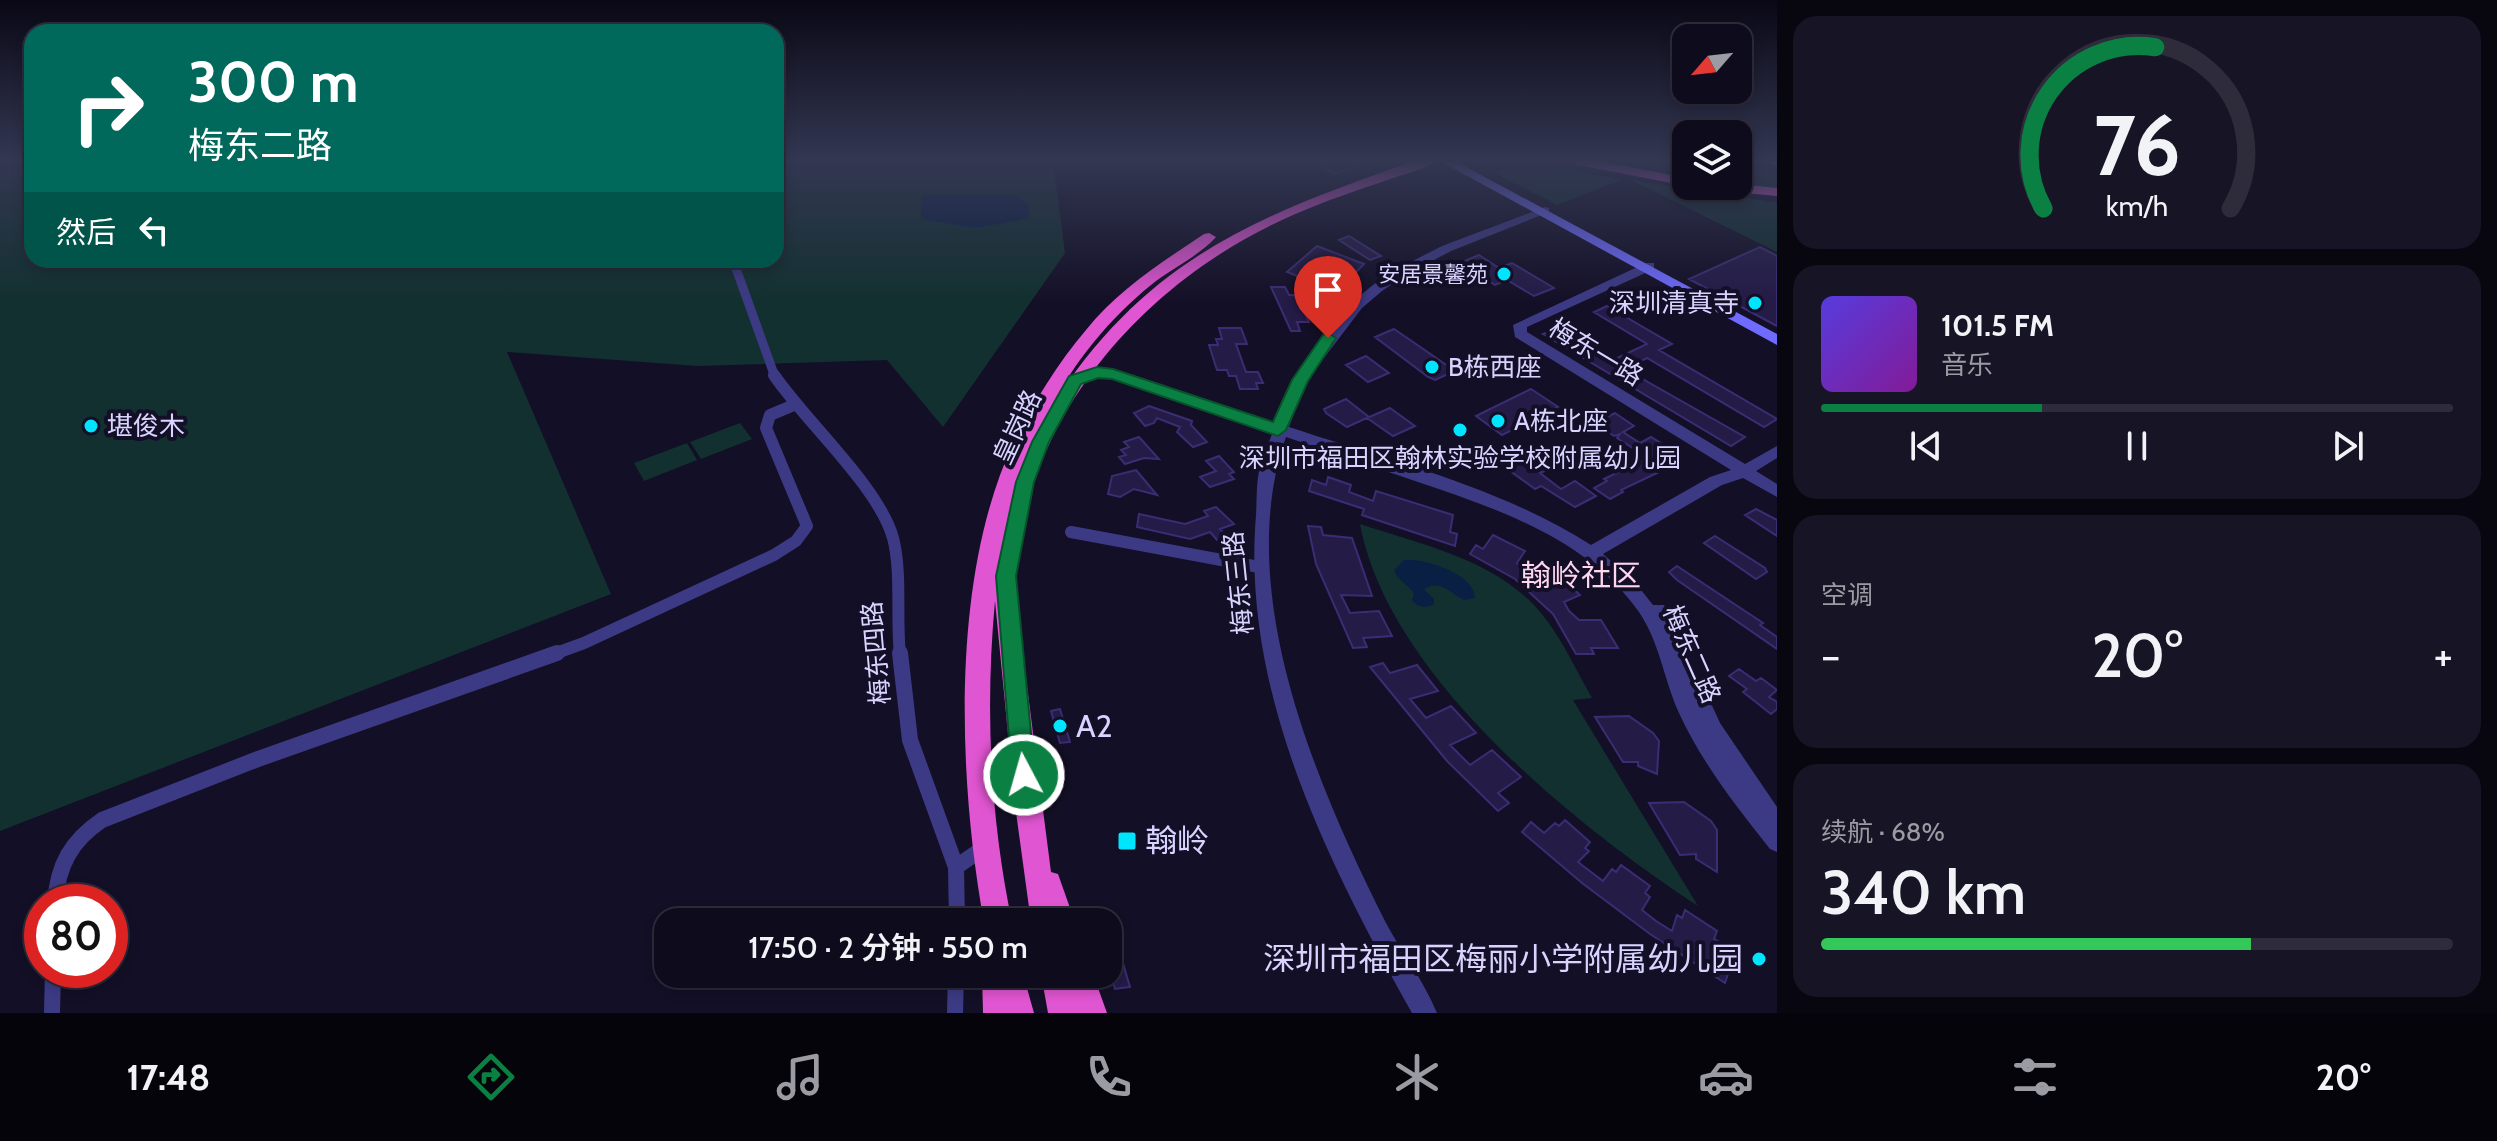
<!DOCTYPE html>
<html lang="zh">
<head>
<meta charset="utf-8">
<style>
	body { margin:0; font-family:Cabin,"Noto Sans SC",sans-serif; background:#171425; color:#f1f3f6; height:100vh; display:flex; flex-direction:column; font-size:30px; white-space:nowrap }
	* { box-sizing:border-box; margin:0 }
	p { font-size:26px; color:#9b9ba3 }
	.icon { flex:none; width:44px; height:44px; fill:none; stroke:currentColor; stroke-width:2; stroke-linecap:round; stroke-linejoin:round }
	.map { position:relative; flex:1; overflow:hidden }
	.drawer { display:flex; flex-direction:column; gap:16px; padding:16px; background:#08060f; width:720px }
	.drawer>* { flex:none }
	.top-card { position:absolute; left:24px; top:24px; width:760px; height:244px; border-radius:24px; box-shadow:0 4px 12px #0003,0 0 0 2px #2e2b3b; background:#00695c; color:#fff; overflow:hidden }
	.needle { width:52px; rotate:242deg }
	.controls { position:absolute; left:1672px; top:24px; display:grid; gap:16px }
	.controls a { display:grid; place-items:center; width:80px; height:80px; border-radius:16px; background:#0e0b1c; box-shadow:0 4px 12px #0003,0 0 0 2px #2e2b3b; font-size:40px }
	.speed { position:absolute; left:24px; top:884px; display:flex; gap:16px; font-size:40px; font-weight:700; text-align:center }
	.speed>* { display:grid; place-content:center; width:104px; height:104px; border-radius:50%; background:#0e0b1c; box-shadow:0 4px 12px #0003,0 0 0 2px #2e2b3b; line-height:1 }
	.speed .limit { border:12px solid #d22; background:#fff; color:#111 }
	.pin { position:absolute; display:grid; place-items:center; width:68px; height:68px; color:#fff; margin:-82px -34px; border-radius:50% 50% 50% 0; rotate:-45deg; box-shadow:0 0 8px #0007 }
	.pin .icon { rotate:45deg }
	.me { position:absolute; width:88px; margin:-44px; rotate:354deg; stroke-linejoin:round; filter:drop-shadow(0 0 6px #0008) }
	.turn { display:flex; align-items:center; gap:28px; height:168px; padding:0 32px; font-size:36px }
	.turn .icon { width:104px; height:104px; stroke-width:2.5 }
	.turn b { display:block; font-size:56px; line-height:68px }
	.then { display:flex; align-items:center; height:76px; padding:0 32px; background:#0003; gap:16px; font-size:30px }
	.big { font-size:60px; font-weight:600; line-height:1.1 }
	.drawer .tile { flex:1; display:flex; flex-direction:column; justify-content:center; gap:12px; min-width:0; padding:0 28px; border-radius:24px; background:#171425 }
	.drawer .dial { align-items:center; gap:0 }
	.dial svg { height:208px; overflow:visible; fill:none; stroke:#2e2b3b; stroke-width:7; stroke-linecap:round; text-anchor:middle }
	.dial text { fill:#f1f3f6; stroke:none }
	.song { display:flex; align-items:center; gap:24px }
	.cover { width:96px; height:96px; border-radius:12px; background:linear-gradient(135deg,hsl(250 70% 55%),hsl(290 70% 35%)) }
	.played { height:8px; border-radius:4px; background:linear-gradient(90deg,#0b8043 35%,#2e2b3b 35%) }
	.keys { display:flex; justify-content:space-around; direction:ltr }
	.heat { display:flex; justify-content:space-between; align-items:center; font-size:44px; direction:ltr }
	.charge { height:12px; border-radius:6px; background:linear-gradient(90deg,#34c759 68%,#2e2b3b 0) }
	.trip { position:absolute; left:654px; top:908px; width:468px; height:80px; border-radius:24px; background:#0e0b1c; box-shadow:0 4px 12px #0003,0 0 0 2px #2e2b3b; font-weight:600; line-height:80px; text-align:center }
	.menu { display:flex; height:128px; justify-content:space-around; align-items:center; background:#06040b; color:#9b9ba3 }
	.menu .icon { width:56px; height:56px }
	.menu .active { color:#0b8043 }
	.menu b { font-size:36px; color:#f1f3f6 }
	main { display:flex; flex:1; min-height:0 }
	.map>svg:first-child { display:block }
	.green { fill:#12302f }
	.water { fill:#0a1f44 }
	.building { fill:#241b47; stroke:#3b2d73; stroke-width:2 }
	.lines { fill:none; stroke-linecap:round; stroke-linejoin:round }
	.minor-far2 { stroke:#3d3a85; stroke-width:9 }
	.minor-far1 { stroke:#3d3a85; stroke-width:12 }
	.minor { stroke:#3d3a85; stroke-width:16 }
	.tertiary { fill:#3d3a85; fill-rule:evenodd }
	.secondary { fill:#6f6bff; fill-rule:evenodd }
	.trunk { fill:#e055d1; fill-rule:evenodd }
	.route { fill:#0b8043; stroke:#07532c; stroke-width:2 }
	.poi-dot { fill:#00e5ff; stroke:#130f26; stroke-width:3 }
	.labels { text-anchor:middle; stroke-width:8; stroke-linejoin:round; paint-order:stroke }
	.far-poi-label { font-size:22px; fill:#d9d4ff; stroke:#130f26; text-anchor:end }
	.poi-label { font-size:26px; fill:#d9d4ff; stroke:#130f26; text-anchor:start }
	.street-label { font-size:26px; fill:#d9d4ff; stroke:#130f26 }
	.quarter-label { font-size:30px; fill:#ffd6f0; stroke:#130f26 }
	.near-poi-label { font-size:32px; fill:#d9d4ff; stroke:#130f26; text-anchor:start }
</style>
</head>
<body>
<main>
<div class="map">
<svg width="1777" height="1013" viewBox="0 0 1777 1013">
	<rect width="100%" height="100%" fill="#130f26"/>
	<path class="green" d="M0,161H32V260H776V161H1053L1065,253L943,427L887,360L697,366L507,352L611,594L0,831Z
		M1524,161L1621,180L1557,205L1494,172Z
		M1738,161H1761L1777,167V189L1738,185Z
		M1631,180L1777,203V252Z
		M740,423L752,439L701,459L690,442Z
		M687,443L697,460L644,481L634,463Z
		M1360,524C1423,545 1497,560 1541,613C1562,638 1576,670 1592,698L1573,700L1698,906C1576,826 1388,676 1360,524Z"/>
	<path class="water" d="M922,195H1017L1028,205L1029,215L1026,219L975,228L926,220L921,217Z
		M1404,560C1424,558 1475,574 1475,598L1464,600C1449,593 1442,579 1424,589L1434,599V604C1426,609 1417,607 1412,600L1414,594C1409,584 1398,582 1394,570Z"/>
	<path class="building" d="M1312,161H1368V163L1334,174Z
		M1349,236L1381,256L1370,260L1339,240Z
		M1317,246L1364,264L1337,292L1287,272Z
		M1760,247L1777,256V326L1689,279Z
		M1479,255L1499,268L1512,263L1554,288L1534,296L1507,280L1495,285L1460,263Z
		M1271,287H1285L1289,295H1297L1309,322H1297L1300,331H1291Z
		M1607,306L1672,344L1659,350L1777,419L1764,427L1647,358L1625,369L1745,437L1731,446L1543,334L1553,330L1564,334L1609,362L1647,344L1594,312Z
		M1219,328H1241L1247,344H1236L1246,372H1258L1263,383H1256L1258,389H1240L1236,376H1229L1227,370H1217L1209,345H1218L1216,339H1222Z
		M1394,329L1416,344L1455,371L1435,380L1428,377L1375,337Z
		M1366,356L1389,373L1368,382L1346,365Z
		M1531,389L1558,407L1502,435L1476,416Z
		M1346,399L1369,417L1347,427L1326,413L1324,409Z
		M1149,406L1192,421L1191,425L1207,442L1193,447L1177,432L1180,427L1157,418L1154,423L1145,426L1134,413Z
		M1390,408L1415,426L1393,436L1367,418Z
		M1615,413L1634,426L1623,432L1640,443L1651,437L1672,450L1660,457L1670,463L1654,471L1657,473L1621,490L1623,492L1610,499L1594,488L1607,481L1604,479L1648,458L1617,438L1620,434L1614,436L1595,423Z
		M1139,437L1159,459L1144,458L1125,464L1119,457L1126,455L1121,450L1129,447L1124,442Z
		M1219,456L1234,472L1229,474L1234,479L1210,487L1200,477L1216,471L1206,461Z
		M1528,456L1547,470L1540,473L1561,489L1575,481L1596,496L1575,507L1541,486L1535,489L1499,463L1508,458L1514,463Z
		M1136,470L1157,495L1134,489L1120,497L1108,494L1112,476Z
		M1328,477L1351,485L1349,492L1373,501L1376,491L1453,515L1450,532L1457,534L1455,546L1362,515L1364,509L1309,491L1312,480L1326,485Z
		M1216,507L1234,524L1220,529L1235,545L1225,549L1210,532L1190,539L1137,527L1139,514L1185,524L1208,516L1204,511Z
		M1756,509L1777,520V536L1745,515Z
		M1308,526L1321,527L1323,535L1352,538L1372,596L1341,595L1350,613L1379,611L1392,636L1363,638L1367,647L1353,648L1316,564Z
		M1493,535L1525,551L1517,563L1526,571L1537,578L1553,571L1580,595L1564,602L1569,611L1579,620H1601L1618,648H1591L1594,654H1576L1553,614L1515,579L1470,554L1476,545L1483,549Z
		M1715,536L1765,568L1767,572L1756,579L1704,543Z
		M1677,566L1763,623L1760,625L1777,637V649L1677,580L1669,572Z
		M1383,663L1390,673L1417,665L1438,691L1410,699L1426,718L1451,706L1476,733L1450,745L1470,765L1492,750L1521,777L1498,793L1509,803L1498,811L1447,761L1370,667Z
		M1739,669L1756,681L1761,678L1777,690L1769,697L1777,702V709L1771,714L1743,692L1747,689L1729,676Z
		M1060,709L1070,742L1060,743L1051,711Z
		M1629,716L1653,733L1659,741L1657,774L1638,766V762H1623L1595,717Z
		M1684,802L1711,821L1717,830V872L1696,859V854L1680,855L1649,803Z
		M1565,820L1590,842L1585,848L1589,851L1578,862L1591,872L1603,881L1612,869L1616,872L1621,865L1650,886L1645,893L1650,897L1642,910L1656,921L1672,931L1677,915L1682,918L1685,910L1717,931L1714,939L1720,942L1714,958L1730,968L1725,983L1650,934L1582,883L1522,832L1531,822L1544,833L1555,823L1559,826Z
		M1116,940L1130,987L1115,989L1108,964V942Z"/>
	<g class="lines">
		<path class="minor-far2" d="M776,169L782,161
			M733,260L775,377"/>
		<path class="minor-far1" d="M774,375C806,422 879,487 893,538C902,572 896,618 900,655
			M1071,532L1259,567
			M551,655L584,643L774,555L796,541L807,526L766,428L770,415L794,405"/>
		<path class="minor" d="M900,653L910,740L956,867L957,922
			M956,867L985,847
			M55,902C58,865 71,841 102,820L258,759L557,653
			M52,1013L53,970
			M955,1013L956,974"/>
		<path class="tertiary" d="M1545,207L1549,208V212L1451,251L1404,276L1382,291L1362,308L1305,383L1289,427C1391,461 1500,487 1591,545L1710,477L1731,470L1515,337L1513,325L1646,263H1654V269L1527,327V332L1745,464L1777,446V458L1756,471L1777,484V497L1743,478L1722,485L1603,554L1634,581L1653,605H1664L1671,615L1720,723L1777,807V852L1770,849C1736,806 1702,763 1679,713C1664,680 1660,643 1639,612C1588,539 1498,509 1418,482C1374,467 1330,452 1286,437C1232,591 1317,786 1386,923C1402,953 1424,981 1437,1013H1412C1328,863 1241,692 1256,515C1257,500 1256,482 1260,467C1263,455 1268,444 1273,432L1122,381L1098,377L1075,385L1068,380L1070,377L1097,367L1124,372L1276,423L1293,378L1352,302L1373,285L1395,270L1442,246Z"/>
		<path class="secondary" d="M1440,161H1455L1777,334V345Z"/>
		<path class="trunk" d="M1415,161H1435C1424,170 1404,174 1390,179C1358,190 1325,201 1293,215C1141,281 1012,427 1016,601L1051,872L1058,874L1075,922H1031L1015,805L995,601C985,708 990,817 1012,922H984C958,780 950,575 1014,442C1034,402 1057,364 1086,330C1118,290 1162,262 1204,234L1209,233L1216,237C1199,256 1172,268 1151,285C1110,318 1074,362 1050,409C1144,260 1255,216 1415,161Z
			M1571,161H1599L1686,178L1687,186L1578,165Z
			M1769,161H1777V165L1771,164Z
			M1738,184L1777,188V196L1712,190L1705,186Z
			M982,974H1023L1034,1013H983Z
			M1041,974H1093L1107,1013H1048Z"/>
	</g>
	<linearGradient id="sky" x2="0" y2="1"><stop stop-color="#0a0815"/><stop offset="0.53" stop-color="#333752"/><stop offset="1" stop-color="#333752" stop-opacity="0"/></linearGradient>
	<rect width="1777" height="303" fill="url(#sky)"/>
	<path class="route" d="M1328,333L1336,338L1308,381L1286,430L1278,436L1112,379L1098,378L1081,384L1049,442L1034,482L1016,576L1035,775L1032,783L1024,786L1016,783L1012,775L996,576L1016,482L1032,442L1069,376L1097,367L1113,369L1273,422L1292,380L1323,335Z"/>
	<g class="poi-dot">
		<circle cx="1504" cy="274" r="8"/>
		<circle cx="1755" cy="303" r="8"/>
		<circle cx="1432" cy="367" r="8"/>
		<circle cx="1498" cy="421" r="8"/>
		<circle cx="91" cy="426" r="8"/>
		<circle cx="1460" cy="430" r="8"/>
		<circle cx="1060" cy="726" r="8"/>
		<rect x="1117" y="831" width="20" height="20" rx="4"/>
		<circle cx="1759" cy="959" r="8"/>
	</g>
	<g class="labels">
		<g class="far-poi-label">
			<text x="1488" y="282">安居景馨苑</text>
		</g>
		<g class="poi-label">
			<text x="1739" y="312" text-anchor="end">深圳清真寺</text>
			<text x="1448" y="376">B栋西座</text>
			<text x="1514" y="430">A栋北座</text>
			<text x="107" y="435">堪俊木</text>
			<text x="1460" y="467" text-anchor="middle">深圳市福田区翰林实验学校附属幼儿园</text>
		</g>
		<g class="street-label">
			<text transform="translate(1596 352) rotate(31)" y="9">梅东一路</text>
			<text transform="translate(1017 427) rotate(-65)" y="9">皇岗路</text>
			<text transform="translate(1238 583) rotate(-96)" y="9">梅东三路</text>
			<text transform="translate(876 653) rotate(-95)" y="9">梅东四路</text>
			<text transform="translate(1692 654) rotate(66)" y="9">梅东二路</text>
		</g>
		<g class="quarter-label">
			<text x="1581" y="586">翰岭社区</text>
		</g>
		<g class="near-poi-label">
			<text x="1076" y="737">A2</text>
			<text x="1145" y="852">翰岭</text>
			<text x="1743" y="970" text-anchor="end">深圳市福田区梅丽小学附属幼儿园</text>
		</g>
	</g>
</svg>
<div class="controls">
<a><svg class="needle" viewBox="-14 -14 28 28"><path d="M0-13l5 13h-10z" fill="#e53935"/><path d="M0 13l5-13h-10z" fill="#9b9ba3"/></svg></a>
<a><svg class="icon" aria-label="layers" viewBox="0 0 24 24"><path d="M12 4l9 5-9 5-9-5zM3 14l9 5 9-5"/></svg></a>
</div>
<div class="speed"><div class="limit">80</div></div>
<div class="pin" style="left:1328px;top:338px;background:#d93025"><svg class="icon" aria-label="arrive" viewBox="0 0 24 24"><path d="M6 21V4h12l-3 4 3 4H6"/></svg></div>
<svg class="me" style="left:1024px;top:775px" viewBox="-20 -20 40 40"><circle r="17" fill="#0b8043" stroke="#fff" stroke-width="3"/><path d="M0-11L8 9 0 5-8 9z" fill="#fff"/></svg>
<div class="trip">17:50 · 2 分钟 · 550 m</div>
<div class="top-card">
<div class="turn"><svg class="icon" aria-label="right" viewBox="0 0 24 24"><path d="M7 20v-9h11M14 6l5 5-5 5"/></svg><div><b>300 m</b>梅东二路</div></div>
<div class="then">然后<svg class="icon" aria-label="left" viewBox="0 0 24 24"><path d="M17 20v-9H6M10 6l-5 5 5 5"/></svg></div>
</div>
</div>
<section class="drawer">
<div class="tile dial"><svg viewBox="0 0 100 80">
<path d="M14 69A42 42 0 1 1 86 69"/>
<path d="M14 69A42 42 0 0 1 57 7" stroke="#0b8043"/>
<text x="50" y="56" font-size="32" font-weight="700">76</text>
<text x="50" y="72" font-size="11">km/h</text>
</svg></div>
<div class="tile">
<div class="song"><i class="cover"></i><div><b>101.5 FM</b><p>音乐</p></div></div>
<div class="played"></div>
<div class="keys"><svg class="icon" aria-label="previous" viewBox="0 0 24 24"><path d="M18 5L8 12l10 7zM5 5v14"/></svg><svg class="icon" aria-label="pause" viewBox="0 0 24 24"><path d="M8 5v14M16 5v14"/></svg><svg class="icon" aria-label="next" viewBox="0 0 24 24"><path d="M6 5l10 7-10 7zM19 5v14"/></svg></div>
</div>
<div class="tile"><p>空调</p>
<div class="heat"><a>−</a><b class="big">20°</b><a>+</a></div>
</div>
<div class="tile"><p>续航 · 68%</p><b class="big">340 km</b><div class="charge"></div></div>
</section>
</main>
<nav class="menu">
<b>17:48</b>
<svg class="icon active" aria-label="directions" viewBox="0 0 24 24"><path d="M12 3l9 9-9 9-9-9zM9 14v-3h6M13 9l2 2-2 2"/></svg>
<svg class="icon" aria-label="music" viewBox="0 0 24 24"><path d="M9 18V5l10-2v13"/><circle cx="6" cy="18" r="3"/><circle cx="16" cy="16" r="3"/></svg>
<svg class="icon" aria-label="phone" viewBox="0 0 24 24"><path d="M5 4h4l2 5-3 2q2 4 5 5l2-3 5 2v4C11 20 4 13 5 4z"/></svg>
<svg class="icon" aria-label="climate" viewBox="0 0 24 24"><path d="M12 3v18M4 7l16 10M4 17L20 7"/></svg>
<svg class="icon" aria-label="car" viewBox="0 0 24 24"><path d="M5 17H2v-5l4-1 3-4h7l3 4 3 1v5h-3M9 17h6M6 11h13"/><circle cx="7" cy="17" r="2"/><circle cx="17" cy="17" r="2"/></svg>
<svg class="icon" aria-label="filters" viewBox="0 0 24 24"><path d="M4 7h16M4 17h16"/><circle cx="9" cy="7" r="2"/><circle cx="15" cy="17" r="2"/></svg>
<b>20°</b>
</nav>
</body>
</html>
